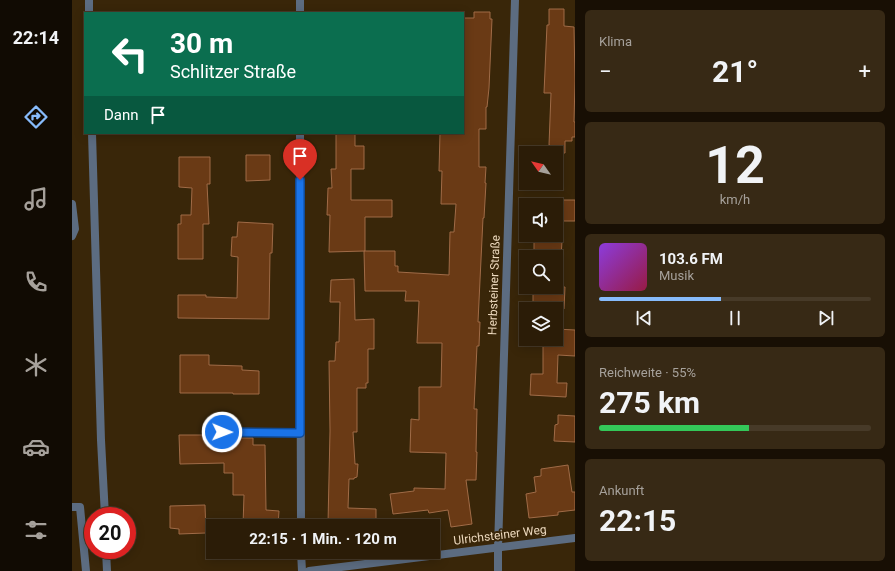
<!DOCTYPE html>
<html lang="de">
<head>
<meta charset="utf-8">
<style>
	body { margin:0; font-family:Roboto,sans-serif; background:#372915; color:#f1f3f6; height:100vh; display:flex; flex-direction:column; font-size:15px; white-space:nowrap }
	* { box-sizing:border-box; margin:0 }
	p { font-size:13px; color:#a6a19b }
	.icon { flex:none; width:22px; height:22px; fill:none; stroke:currentColor; stroke-width:2; stroke-linecap:round; stroke-linejoin:round }
	.map { position:relative; flex:1; overflow:hidden }
	.sheet { display:flex; flex-direction:column; gap:10px; padding:10px; background:#180f04; width:320px }
	.sheet>* { flex:none }
	.hud { position:absolute; left:12px; top:12px; width:380px; height:122px; border-radius:0px; box-shadow:0 2px 10px #0003,0 0 0 1px #473a28; background:#0b6e4f; color:#fff; overflow:hidden }
	.needle { width:26px; rotate:304deg }
	.controls { position:absolute; left:447px; top:146px; display:grid; gap:8px }
	.controls a { display:grid; place-items:center; width:44px; height:44px; border-radius:0px; background:#2b1c07; box-shadow:0 2px 10px #0003,0 0 0 1px #473a28; font-size:20px }
	.speed { position:absolute; left:12px; top:507px; display:flex; gap:8px; font-size:20px; font-weight:700; text-align:center }
	.speed>* { display:grid; place-content:center; width:52px; height:52px; border-radius:50%; background:#2b1c07; box-shadow:0 2px 10px #0003,0 0 0 1px #473a28; line-height:1 }
	.speed .limit { border:6px solid #d22; background:#fff; color:#111 }
	.pin { position:absolute; display:grid; place-items:center; width:34px; height:34px; color:#fff; margin:-41px -17px; border-radius:50% 50% 50% 0; rotate:-45deg; box-shadow:0 0 4px #0007 }
	.pin .icon { rotate:45deg }
	.me { position:absolute; width:44px; margin:-22px; rotate:91deg; stroke-linejoin:round; filter:drop-shadow(0 0 3px #0008) }
	.turn { display:flex; align-items:center; gap:14px; height:84px; padding:0 20px; font-size:18px }
	.turn .icon { width:52px; height:52px; stroke-width:2.5 }
	.turn b { display:block; font-size:28px; line-height:34px }
	.then { display:flex; align-items:center; height:38px; padding:0 20px; background:#0003; gap:8px; font-size:15px }
	.big { font-size:30px; font-weight:700; line-height:1.1 }
	.sheet .widget { flex:1; display:flex; flex-direction:column; justify-content:center; gap:6px; min-width:0; padding:0 14px; border-radius:6px; background:#372915 }
	.sheet .dial { align-items:center; gap:0 }
	.dial b { font-size:52px; line-height:1 }
	.song { display:flex; align-items:center; gap:12px }
	.cover { width:48px; height:48px; border-radius:6px; background:linear-gradient(135deg,hsl(270 70% 55%),hsl(340 70% 35%)) }
	.played { height:4px; border-radius:2px; background:linear-gradient(90deg,#87bbfb 45%,#473a28 45%) }
	.keys { display:flex; justify-content:space-around; direction:ltr }
	.heat { display:flex; justify-content:space-between; align-items:center; font-size:22px; direction:ltr }
	.charge { height:6px; border-radius:3px; background:linear-gradient(90deg,#34c759 55%,#473a28 0) }
	.trip { position:absolute; left:134px; top:519px; width:234px; height:40px; border-radius:0px; background:#2b1c07; box-shadow:0 2px 10px #0003,0 0 0 1px #473a28; font-weight:700; line-height:40px; text-align:center }
	main { display:flex; flex:1; min-height:0 }
	.dock { display:flex; flex-direction:column; width:72px; justify-content:space-around; align-items:center; background:#110b03; color:#a6a19b }
	.dock .icon { width:28px; height:28px }
	.dock .active { color:#87bbfb }
	.dock b { font-size:18px; color:#f1f3f6 }
	.map>svg:first-child { display:block }
	.building { fill:#6a3a15; stroke:#a06b47 }
	.lines { fill:none; stroke-linecap:round; stroke-linejoin:round }
	.lane { stroke:#5c6c81; stroke-width:8 }
	.street { stroke:#5c6c81; stroke-width:8 }
	.route-casing { stroke:#114b97; stroke-width:10 }
	.route { stroke:#1a73e8; stroke-width:7 }
	.labels { text-anchor:middle; stroke-width:4; stroke-linejoin:round; paint-order:stroke }
	.street-label { font-size:12px; fill:#eedabf; stroke:#392609 }
</style>
</head>
<body>
<main>
<nav class="dock">
<b>22:14</b>
<svg class="icon active" aria-label="directions" viewBox="0 0 24 24"><path d="M12 3l9 9-9 9-9-9zM9 14v-3h6M13 9l2 2-2 2"/></svg>
<svg class="icon" aria-label="music" viewBox="0 0 24 24"><path d="M9 18V5l10-2v13"/><circle cx="6" cy="18" r="3"/><circle cx="16" cy="16" r="3"/></svg>
<svg class="icon" aria-label="phone" viewBox="0 0 24 24"><path d="M5 4h4l2 5-3 2q2 4 5 5l2-3 5 2v4C11 20 4 13 5 4z"/></svg>
<svg class="icon" aria-label="climate" viewBox="0 0 24 24"><path d="M12 3v18M4 7l16 10M4 17L20 7"/></svg>
<svg class="icon" aria-label="car" viewBox="0 0 24 24"><path d="M5 17H2v-5l4-1 3-4h7l3 4 3 1v5h-3M9 17h6M6 11h13"/><circle cx="7" cy="17" r="2"/><circle cx="17" cy="17" r="2"/></svg>
<svg class="icon" aria-label="filters" viewBox="0 0 24 24"><path d="M4 7h16M4 17h16"/><circle cx="9" cy="7" r="2"/><circle cx="15" cy="17" r="2"/></svg>
</nav>
<div class="map">
<svg width="503" height="571" viewBox="0 0 503 571">
	<rect width="100%" height="100%" fill="#392609"/>
	<path class="building" d="M477,9H492V26L502,27L503,81L502,122H503V137H500V141H493V153H478V145H477L479,93H472L475,25H477Z
		M402,12H418V19H420L417,88L415,107H414V129H407V167H414L413,183H414L412,218H411L406,322H408L407,346H405L402,409H405L404,452H405L404,480H394L400,524L379,527L376,510L357,513L356,510L321,514L318,494L342,491V488L373,489L374,453L338,452L339,419L347,420V387H369L370,343H345L347,301H333L334,291H293L292,251H323V266H326V272L377,275L378,232H382L384,204H369L370,171H367L368,133H391V18H402Z
		M264,133H283V146H292V169H279V200H320V217H293V251L257,252L258,215H255L256,188H260L259,169H264Z
		M174,155H198V180L174,181Z
		M107,157H138V184H135L137,224H131V259H106V224H109V215H119L120,188L107,187Z
		M484,200H503V221H484Z
		M166,222L201,224L200,253H198L197,319L106,318V295H134V297L165,298L166,257L159,256L160,237H165Z
		M462,240L490,241L489,257H462Z
		M282,279L283,320L302,319V349H296V383H294V388H285V432H281L283,464H286L285,477L282,478V479H277L276,508L304,509V526H258V524H256L258,431L257,361H263L264,342H267L268,302H258L259,280Z
		M461,287H493L492,309H461Z
		M484,329L503,330V356L486,355L485,383H495L494,397L458,395L459,374H471V339H484Z
		M108,355H137V365L170,366V370L187,371V394H161V393H108Z
		M486,415L503,416V442L482,441L483,425L486,424Z
		M107,435H131L135,438H181V445H193L194,510L207,511L206,526H171L172,495H161V473H152V463L108,464Z
		M496,465L500,492H503V510L486,512V515L457,518L454,494L464,492L462,477L469,476V469Z
		M133,505L134,533L107,534V529L98,528V506Z"/>
	<g class="lines">
		<path class="lane" d="M17,0V13
			M20,133L29,440L33,516
			M0,204L3,229L0,236
			M135,432L228,433
			M0,507H8L14,571
			M34,550L35,571"/>
		<path class="street" d="M228,0V13
			M228,133L229,526
			M229,552L230,571
			M237,571L503,538
			M426,571V548L443,0"/>
	</g>
	<g class="lines">
		<g class="route-casing">
			<path id="route" d="M150,432L228,433V180"/>
		</g>
		<use href="#route" class="route"/>
	</g>
	<g class="labels">
		<g class="street-label">
			<text transform="translate(422 285) rotate(-88)" y="4">Herbsteiner Straße</text>
			<text transform="translate(428 535) rotate(-7)" y="4">Ulrichsteiner Weg</text>
		</g>
	</g>
</svg>
<div class="controls">
<a><svg class="needle" viewBox="-14 -14 28 28"><path d="M0-13l5 13h-10z" fill="#e53935"/><path d="M0 13l5-13h-10z" fill="#a6a19b"/></svg></a>
<a><svg class="icon" aria-label="sound" viewBox="0 0 24 24"><path d="M4 9h4l5-4v14l-5-4H4zM17 9q2 3 0 6"/></svg></a>
<a><svg class="icon" aria-label="search" viewBox="0 0 24 24"><circle cx="10" cy="10" r="6"/><path d="M15 15l6 6"/></svg></a>
<a><svg class="icon" aria-label="layers" viewBox="0 0 24 24"><path d="M12 4l9 5-9 5-9-5zM3 14l9 5 9-5"/></svg></a>
</div>
<div class="speed"><div class="limit">20</div></div>
<div class="pin" style="left:228px;top:180px;background:#d93025"><svg class="icon" aria-label="arrive" viewBox="0 0 24 24"><path d="M6 21V4h12l-3 4 3 4H6"/></svg></div>
<svg class="me" style="left:150px;top:432px" viewBox="-20 -20 40 40"><circle r="17" fill="#1a73e8" stroke="#fff" stroke-width="3"/><path d="M0-11L8 9 0 5-8 9z" fill="#fff"/></svg>
<div class="trip">22:15 · 1 Min. · 120 m</div>
<div class="hud">
<div class="turn"><svg class="icon" aria-label="left" viewBox="0 0 24 24"><path d="M17 20v-9H6M10 6l-5 5 5 5"/></svg><div><b>30 m</b>Schlitzer Straße</div></div>
<div class="then">Dann<svg class="icon" aria-label="arrive" viewBox="0 0 24 24"><path d="M6 21V4h12l-3 4 3 4H6"/></svg></div>
</div>
</div>
<section class="sheet">
<div class="widget"><p>Klima</p>
<div class="heat"><a>−</a><b class="big">21°</b><a>+</a></div>
</div>
<div class="widget dial"><b>12</b><p>km/h</p></div>
<div class="widget">
<div class="song"><i class="cover"></i><div><b>103.6 FM</b><p>Musik</p></div></div>
<div class="played"></div>
<div class="keys"><svg class="icon" aria-label="previous" viewBox="0 0 24 24"><path d="M18 5L8 12l10 7zM5 5v14"/></svg><svg class="icon" aria-label="pause" viewBox="0 0 24 24"><path d="M8 5v14M16 5v14"/></svg><svg class="icon" aria-label="next" viewBox="0 0 24 24"><path d="M6 5l10 7-10 7zM19 5v14"/></svg></div>
</div>
<div class="widget"><p>Reichweite · 55%</p><b class="big">275 km</b><div class="charge"></div></div>
<div class="widget"><p>Ankunft</p><b class="big">22:15</b></div>
</section>
</main>
</body>
</html>
